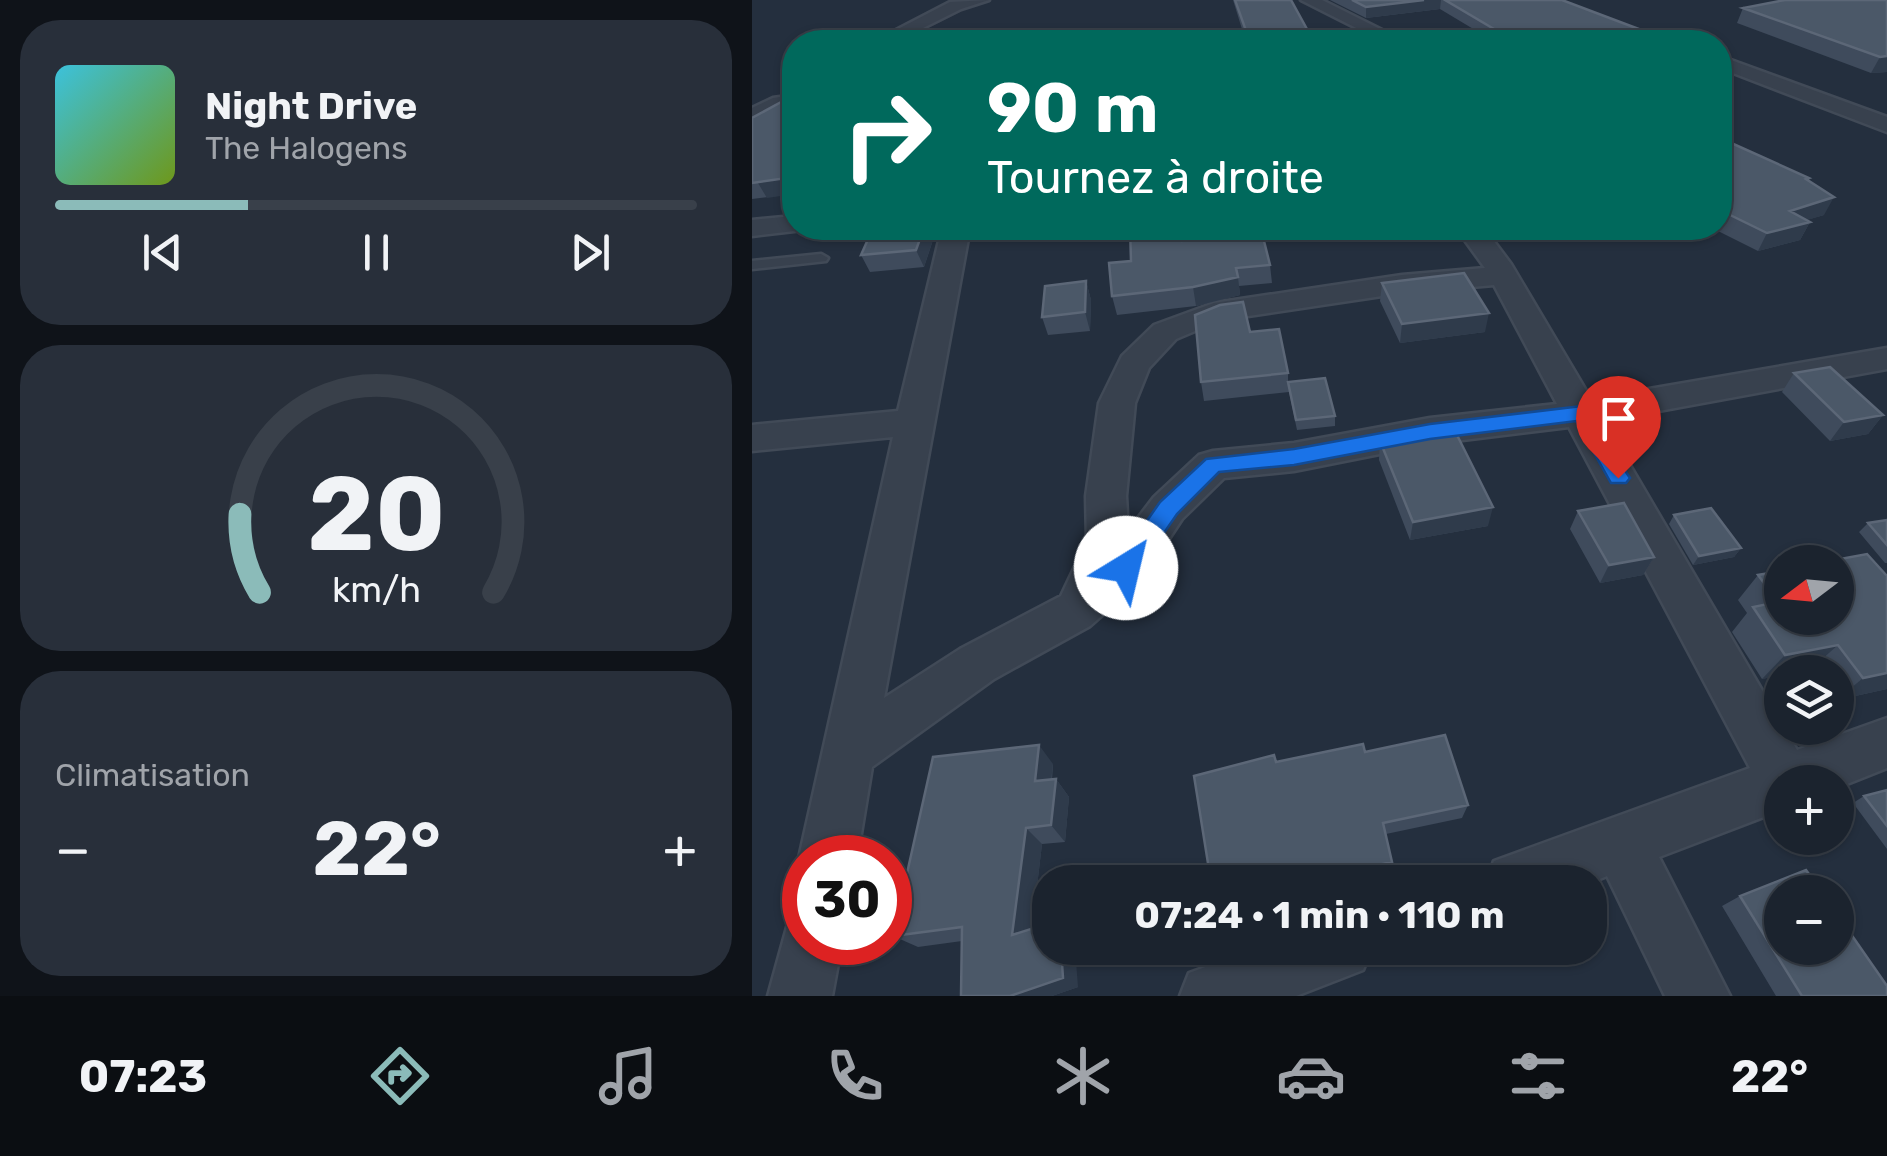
<!DOCTYPE html>
<html lang="fr">
<head>
<meta charset="utf-8">
<style>
	body { margin:0; font-family:Rubik,sans-serif; background:#282f3a; color:#f1f3f6; height:100vh; display:flex; flex-direction:column; font-size:38px; white-space:nowrap }
	* { box-sizing:border-box; margin:0 }
	p { font-size:32px; color:#a0a4aa }
	.icon { flex:none; width:55px; height:55px; fill:none; stroke:currentColor; stroke-width:2; stroke-linecap:round; stroke-linejoin:round }
	.map { position:relative; flex:1; overflow:hidden }
	.panel { display:flex; flex-direction:column; gap:20px; padding:20px; background:#0f1319; width:752px }
	.panel>* { flex:none }
	.guide { position:absolute; left:30px; top:30px; width:950px; height:210px; border-radius:40px; box-shadow:0 2px 8px #0004,0 0 0 2px #39404a; background:#00695c; color:#fff; overflow:hidden }
	.needle { width:65px; rotate:254deg }
	.tools { position:absolute; left:1012px; top:545px; display:grid; gap:20px }
	.tools a { display:grid; place-items:center; width:90px; height:90px; border-radius:50%; background:#1b232e; box-shadow:0 2px 8px #0004,0 0 0 2px #39404a; font-size:50px }
	.speed { position:absolute; left:30px; top:835px; display:flex; gap:20px; font-size:50px; font-weight:700; text-align:center }
	.speed>* { display:grid; place-content:center; width:130px; height:130px; border-radius:50%; background:#1b232e; box-shadow:0 2px 8px #0004,0 0 0 2px #39404a; line-height:1 }
	.speed .limit { border:15px solid #d22; background:#fff; color:#111 }
	.pin { position:absolute; display:grid; place-items:center; width:85px; height:85px; color:#fff; margin:-102px -42px; border-radius:50% 50% 50% 0; rotate:-45deg; box-shadow:0 0 10px #0007 }
	.pin .icon { rotate:45deg }
	.me { position:absolute; width:110px; margin:-55px; rotate:36deg; stroke-linejoin:round; filter:drop-shadow(0 0 8px #0008) }
	.turn { display:flex; align-items:center; gap:35px; height:210px; padding:0 40px; font-size:45px }
	.turn .icon { width:130px; height:130px; stroke-width:2.5 }
	.turn b { display:block; font-size:70px; line-height:85px }
	.big { font-size:75px; font-weight:700; line-height:1.1 }
	.panel .card { flex:1; display:flex; flex-direction:column; justify-content:center; gap:15px; min-width:0; padding:0 35px; border-radius:40px; background:#282f3a }
	.panel .dial { align-items:center; gap:0 }
	.dial svg { height:260px; overflow:visible; fill:none; stroke:#39404a; stroke-width:7; stroke-linecap:round; text-anchor:middle }
	.dial text { fill:#f1f3f6; stroke:none }
	.song { display:flex; align-items:center; gap:30px }
	.cover { width:120px; height:120px; border-radius:15px; background:linear-gradient(135deg,hsl(190 70% 55%),hsl(80 70% 35%)) }
	.played { height:10px; border-radius:5px; background:linear-gradient(90deg,#8bbbb9 30%,#39404a 30%) }
	.keys { display:flex; justify-content:space-around; direction:ltr }
	.heat { display:flex; justify-content:space-between; align-items:center; font-size:55px; direction:ltr }
	.trip { position:absolute; left:280px; top:865px; width:575px; height:100px; border-radius:40px; background:#1b232e; box-shadow:0 2px 8px #0004,0 0 0 2px #39404a; font-weight:700; line-height:100px; text-align:center }
	.tabs { display:flex; height:160px; justify-content:space-around; align-items:center; background:#0b0e12; color:#a0a4aa }
	.tabs .icon { width:70px; height:70px }
	.tabs .on { color:#8bbbb9 }
	.tabs b { font-size:45px; color:#f1f3f6 }
	main { display:flex; flex:1; min-height:0 }
	.map>svg:first-child { display:block }
	.lines { fill:none; stroke-linecap:round; stroke-linejoin:round }
	.lane-casing { stroke:#414a57; stroke-width:5 }
	.street-casing { stroke:#414a57; stroke-width:5 }
	.lane { fill:#38414e; fill-rule:evenodd }
	.street { fill:#38414e; fill-rule:evenodd }
	.wall { fill:#3f4b5c }
	.shaded-wall { fill:#2f3b4b }
	.building { fill:#4b5868; stroke:#5c6777; stroke-width:2.5 }
	.route { fill:#1a73e8; stroke:#114b97; stroke-width:2.5 }
</style>
</head>
<body>
<main>
<section class="panel">
<div class="card">
<div class="song"><i class="cover"></i><div><b>Night Drive</b><p>The Halogens</p></div></div>
<div class="played"></div>
<div class="keys"><svg class="icon" aria-label="previous" viewBox="0 0 24 24"><path d="M18 5L8 12l10 7zM5 5v14"/></svg><svg class="icon" aria-label="pause" viewBox="0 0 24 24"><path d="M8 5v14M16 5v14"/></svg><svg class="icon" aria-label="next" viewBox="0 0 24 24"><path d="M6 5l10 7-10 7zM19 5v14"/></svg></div>
</div>
<div class="card dial"><svg viewBox="0 0 100 80">
<path d="M14 69A42 42 0 1 1 86 69"/>
<path d="M14 69A42 42 0 0 1 8 45" stroke="#8bbbb9"/>
<text x="50" y="56" font-size="32" font-weight="700">20</text>
<text x="50" y="72" font-size="11">km/h</text>
</svg></div>
<div class="card"><p>Climatisation</p>
<div class="heat"><a>−</a><b class="big">22°</b><a>+</a></div>
</div>
</section>
<div class="map">
<svg width="1135" height="996" viewBox="0 0 1135 996">
	<rect width="100%" height="100%" fill="#242f3e"/>
	<g class="lines">
		<g class="lane-casing">
			<path id="lane" d="M69,254L76,258L74,261L0,269V261Z"/>
		</g>
		<g class="street-casing">
			<path id="street" d="M237,0L209,9L143,42H121L198,2Z
				M549,0H570L654,42H632Z
				M968,56L1135,117V132L968,68Z
				M42,95V107L0,122V108L21,98Z
				M42,216V228L51,230L0,236V220Z
				M190,228H218L132,698L208,649L309,596L335,541L334,496L347,403L370,356L402,325L462,303L650,275L733,268L704,228H732L759,264L839,399L1135,348V369L852,421L1045,750L1135,718V768L1085,788V782H1030V810L907,857L978,996H913L855,876L838,883L734,882L742,861L998,768L817,427L678,444L542,471L472,478L430,519L389,581L338,626L242,679L120,767L105,858H52V870L47,858L141,437L0,451V425L146,411ZM742,285L805,404L678,418L542,443L461,451L447,455L402,497L376,531L374,496L383,403L397,368L424,339L469,320L650,293Z
				M52,914V942H90L80,996H16L37,920Z
				M506,948H620L611,970L544,996H428L437,973Z"/>
		</g>
		<use href="#lane" class="lane"/>
		<use href="#street" class="street"/>
	</g>
	<path class="wall" d="M481,0H539L562,42H494Z
		M578,0H810L917,42H743L688,9L614,18Z
		M1135,0V72L1119,73L985,23L991,8Z
		M42,95V194L0,199V118Z
		M968,138L1057,178L1056,181L1072,215L1054,220L1058,222L1048,240L1006,251L960,228H968Z
		M121,228H185L172,267L118,272L109,255Z
		M430,241L518,265L520,283L487,286L488,295L444,306L365,315L360,296L379,261Z
		M334,281L339,300L338,331L296,335L290,317Z
		M630,283L733,332L648,343L628,301Z
		M498,332L536,373V382L583,416V426L545,430L537,392L452,401L449,382Z
		M1042,373L1131,415L1116,434L1078,441L1030,392Z
		M628,441L736,526L658,540L627,460Z
		M826,511L902,557L891,575L848,583L818,529Z
		M922,515L989,548L982,557L941,565L917,524Z
		M1135,520V563H1133L1107,532L1116,523Z
		M1006,575L1135,576V689L1085,700V672H1063L1060,668L1010,679L980,632L995,613L986,600Z
		M613,752L716,805L710,818L634,834L640,862L637,873L594,882H459Z
		M301,764L300,780L304,779L317,797L313,842L290,844L280,928L326,987L300,996H209L210,941L166,947L141,936Z
		M1135,790V849L1101,803L1112,796Z
		M988,896L1135,996H1024L970,906Z"/>
	<path class="shaded-wall" d="M672,0H689L688,9L614,18V7Z
		M1135,56V72L1119,73L1128,57Z
		M42,177V194L15,198L6,183Z
		M1082,197L1072,215L1029,228L1038,211Z
		M1058,222L1048,240L1006,251L1015,233Z
		M172,228H185L172,267L164,250Z
		M486,277L488,295L444,306L441,287Z
		M334,281L339,300L338,331L333,312Z
		M737,313L733,332L648,343L650,324Z
		M1131,415L1116,434L1078,441L1092,422Z
		M741,507L736,526L658,540L661,522Z
		M989,548L982,557L941,565L947,556Z
		M902,557L891,575L848,583L857,565Z
		M1086,645L1060,668L1040,672H1030V675L1010,679L1033,655Z
		M1135,673V689L1085,700L1111,678Z
		M287,745L301,764L297,799L283,781Z
		M304,779L317,797L313,842L299,825Z
		M274,828L290,844L278,946L260,935Z
		M575,876L574,882H554Z
		M309,948H323L326,987L300,996H258Z"/>
	<path class="building" d="M483,0H539L562,42H498Z
		M600,0H672L614,7Z
		M693,0H810L892,31L917,42H764Z
		M1033,0H1135V56L1128,57L991,8Z
		M42,95V177L0,183V118Z
		M968,138L1057,178L1054,179L1082,197L1038,211L1058,222L1015,233L968,210Z
		M121,228H172L164,250L109,255Z
		M378,228H428L430,241L510,233L518,265L484,268L486,277L441,287L360,296L357,263L379,261Z
		M712,273L737,313L650,324L630,283Z
		M334,281L333,312L290,317L293,286Z
		M491,302L498,332L527,329L536,373L449,382L443,315L468,305Z
		M1078,367L1131,415L1092,422L1042,373Z
		M573,378L583,416L544,420L536,382Z
		M702,429L741,507L661,522L628,441Z
		M872,503L902,557L857,565L826,511Z
		M959,508L989,548L947,556L922,515Z
		M1135,520V545L1116,523Z
		M1115,554L1135,576V673L1111,678L1086,645L1033,655L1001,607L1026,602L1006,575L1030,571V618H1085V562H1072Z
		M693,735L716,805L631,823L640,862L575,876L554,882H459L442,776L522,755L524,762L611,744L613,752Z
		M287,745L283,781L304,779L299,825L274,828L260,935L298,923V948H309L311,978L258,996H209L210,927L141,936L181,757Z
		M1135,790V826L1112,796Z
		M1054,870L1070,892H1030V948H1085V914L1135,986V996H1050L988,896Z"/>
	<path class="route" d="M830,406L837,408L874,472L878,478L874,483H859L824,421L678,439L542,465L467,472L425,514L383,575H365L362,568L408,502L454,459L542,449L678,424Z"/>
</svg>
<div class="tools">
<a><svg class="needle" viewBox="-14 -14 28 28"><path d="M0-13l5 13h-10z" fill="#e53935"/><path d="M0 13l5-13h-10z" fill="#a0a4aa"/></svg></a>
<a><svg class="icon" aria-label="layers" viewBox="0 0 24 24"><path d="M12 4l9 5-9 5-9-5zM3 14l9 5 9-5"/></svg></a>
<a>+</a>
<a>−</a>
</div>
<div class="speed"><div class="limit">30</div></div>
<div class="pin" style="left:866px;top:478px;background:#d93025"><svg class="icon" aria-label="arrive" viewBox="0 0 24 24"><path d="M6 21V4h12l-3 4 3 4H6"/></svg></div>
<svg class="me" style="left:374px;top:568px" viewBox="-20 -20 40 40"><circle r="19" fill="#fff"/><path d="M0-13L10 11 0 6-10 11z" fill="#1a73e8"/></svg>
<div class="trip">07:24 · 1 min · 110 m</div>
<div class="guide">
<div class="turn"><svg class="icon" aria-label="right" viewBox="0 0 24 24"><path d="M7 20v-9h11M14 6l5 5-5 5"/></svg><div><b>90 m</b>Tournez à droite</div></div>
</div>
</div>
</main>
<nav class="tabs">
<b>07:23</b>
<svg class="icon on" aria-label="directions" viewBox="0 0 24 24"><path d="M12 3l9 9-9 9-9-9zM9 14v-3h6M13 9l2 2-2 2"/></svg>
<svg class="icon" aria-label="music" viewBox="0 0 24 24"><path d="M9 18V5l10-2v13"/><circle cx="6" cy="18" r="3"/><circle cx="16" cy="16" r="3"/></svg>
<svg class="icon" aria-label="phone" viewBox="0 0 24 24"><path d="M5 4h4l2 5-3 2q2 4 5 5l2-3 5 2v4C11 20 4 13 5 4z"/></svg>
<svg class="icon" aria-label="climate" viewBox="0 0 24 24"><path d="M12 3v18M4 7l16 10M4 17L20 7"/></svg>
<svg class="icon" aria-label="car" viewBox="0 0 24 24"><path d="M5 17H2v-5l4-1 3-4h7l3 4 3 1v5h-3M9 17h6M6 11h13"/><circle cx="7" cy="17" r="2"/><circle cx="17" cy="17" r="2"/></svg>
<svg class="icon" aria-label="filters" viewBox="0 0 24 24"><path d="M4 7h16M4 17h16"/><circle cx="9" cy="7" r="2"/><circle cx="15" cy="17" r="2"/></svg>
<b>22°</b>
</nav>
</body>
</html>
